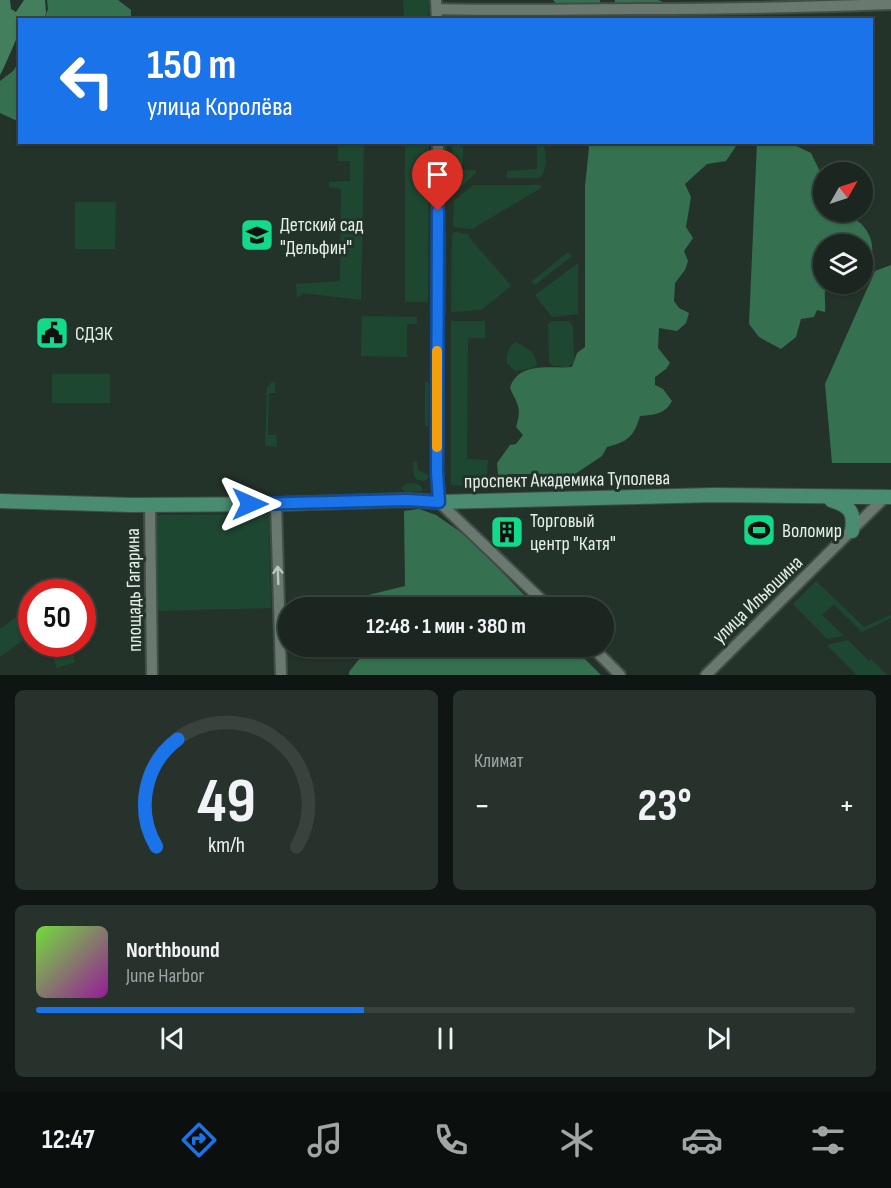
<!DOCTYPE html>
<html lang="ru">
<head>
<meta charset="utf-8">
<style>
	body { margin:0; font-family:"Sofia Sans Condensed",sans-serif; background:#28322d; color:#f1f3f6; height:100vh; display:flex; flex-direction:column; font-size:22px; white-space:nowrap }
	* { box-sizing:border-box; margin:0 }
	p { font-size:20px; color:#a0a5a5 }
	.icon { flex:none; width:33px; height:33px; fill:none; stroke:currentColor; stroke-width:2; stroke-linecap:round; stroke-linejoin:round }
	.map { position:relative; height:675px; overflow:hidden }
	.side { display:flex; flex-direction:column; gap:15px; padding:15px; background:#0f1512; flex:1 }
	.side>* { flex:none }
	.guide { position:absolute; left:18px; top:18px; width:855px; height:126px; border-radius:0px; box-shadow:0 2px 4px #0004,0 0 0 2px #39433e; background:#1a73e8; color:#fff; overflow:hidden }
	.needle { width:39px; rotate:51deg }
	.tools { position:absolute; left:813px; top:162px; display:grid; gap:12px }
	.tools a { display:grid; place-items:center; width:60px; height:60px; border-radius:50%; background:#1b2620; box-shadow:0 2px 4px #0004,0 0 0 2px #39433e; font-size:30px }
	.speed { position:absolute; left:18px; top:579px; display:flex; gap:12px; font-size:30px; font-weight:700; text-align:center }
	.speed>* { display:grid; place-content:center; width:78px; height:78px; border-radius:50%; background:#1b2620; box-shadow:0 2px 4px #0004,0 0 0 2px #39433e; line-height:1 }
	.speed .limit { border:9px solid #d22; background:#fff; color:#111 }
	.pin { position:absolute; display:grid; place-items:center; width:51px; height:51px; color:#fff; margin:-62px -26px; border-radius:50% 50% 50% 0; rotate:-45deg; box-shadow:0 0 6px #0007 }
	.pin .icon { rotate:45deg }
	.me { position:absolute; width:66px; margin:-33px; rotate:90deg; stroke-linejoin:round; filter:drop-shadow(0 0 4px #0008) }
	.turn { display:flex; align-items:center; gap:21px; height:126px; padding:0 30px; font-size:27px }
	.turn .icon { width:78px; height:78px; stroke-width:2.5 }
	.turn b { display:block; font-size:42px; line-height:51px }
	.big { font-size:45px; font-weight:700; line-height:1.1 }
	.side .widget { flex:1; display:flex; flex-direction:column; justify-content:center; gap:9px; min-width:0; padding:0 21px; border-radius:9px; background:#28322d }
	.side .dial { align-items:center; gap:0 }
	.dial svg { height:156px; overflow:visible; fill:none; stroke:#39433e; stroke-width:7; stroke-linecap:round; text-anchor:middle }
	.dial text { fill:#f1f3f6; stroke:none }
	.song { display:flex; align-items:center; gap:18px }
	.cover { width:72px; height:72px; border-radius:9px; background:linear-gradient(135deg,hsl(100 70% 55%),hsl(300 70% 35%)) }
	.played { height:6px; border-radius:3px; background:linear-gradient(90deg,#1a73e8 40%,#39433e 40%) }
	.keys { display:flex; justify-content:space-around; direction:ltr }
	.heat { display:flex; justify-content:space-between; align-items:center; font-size:33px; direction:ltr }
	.side .tiles { flex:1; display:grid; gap:15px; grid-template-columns:1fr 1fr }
	.widget:last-child { grid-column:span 2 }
	.trip { position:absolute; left:278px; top:597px; width:336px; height:60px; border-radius:30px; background:#1b2620; box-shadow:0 2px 4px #0004,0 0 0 2px #39433e; font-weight:700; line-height:60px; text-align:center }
	.tab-bar { display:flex; height:96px; justify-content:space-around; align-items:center; background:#0b0f0d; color:#a0a5a5 }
	.tab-bar .icon { width:42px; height:42px }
	.tab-bar .active { color:#1a73e8 }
	.tab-bar b { font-size:27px; color:#f1f3f6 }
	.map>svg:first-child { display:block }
	.green { fill:#1e4731 }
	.forest { fill:#357151 }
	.water { fill:#437e5d }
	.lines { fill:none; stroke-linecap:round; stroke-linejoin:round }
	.minor-casing { stroke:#414d46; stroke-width:14 }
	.secondary-casing { stroke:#414d46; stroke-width:16 }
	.minor { stroke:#69796f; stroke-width:10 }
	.secondary { stroke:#4a8c70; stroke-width:14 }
	.oneway { stroke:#bac6be }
	.route-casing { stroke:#114b97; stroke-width:15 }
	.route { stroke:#1a73e8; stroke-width:10 }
	.slow { stroke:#f59e0b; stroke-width:10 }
	.labels { text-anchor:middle; stroke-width:6; stroke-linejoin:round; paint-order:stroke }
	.poi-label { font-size:20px; fill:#e6efe9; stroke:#24332a; text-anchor:start }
	.street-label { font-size:20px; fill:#e6efe9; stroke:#24332a }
</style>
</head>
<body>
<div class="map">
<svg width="891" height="675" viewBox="0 0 891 675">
	<rect width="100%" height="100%" fill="#24332a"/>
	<path class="green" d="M403,0H429L428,19H404Z
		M197,17L279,19L197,20Z
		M405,143H429L428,302H405Z
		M442,143H447L448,201L442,198Z
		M452,143H457L463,148V164L453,165Z
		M537,143H544C545,154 549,170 539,178H507V171L537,169Z
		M364,144L361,300L303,293L297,298L296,284L340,281L341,189L329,187V182L350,181V161H338V145Z
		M454,170H476V173L452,195Z
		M473,185H541V188L472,229L453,227L454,201Z
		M75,202H116L115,249H75Z
		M446,232V316L442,314V233Z
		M454,232L469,234V237L511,286L481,310L451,312L452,235Z
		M568,252L572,256L535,285L531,282Z
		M578,263V314L552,317L535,295Z
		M362,316L417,317V324H407V357L361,356Z
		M451,321H485V338H468L467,459L488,460L486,486L451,485Z
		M552,321H569L573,326L574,362L569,367L553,366L549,362L548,324Z
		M516,342C529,349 536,352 537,367L515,371L507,363C507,353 507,348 516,342Z
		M52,374H110V403H52Z
		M275,382V393H269L268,435H276L277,447L266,446L265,444L267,388L271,383Z
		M425,382H429L428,426H425Z
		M413,462H417L418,470L428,475V478L424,481L417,480L414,476Z
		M407,483L418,484L422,488V491L405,492L401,488Z
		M269,514L271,608L155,611L156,515Z
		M816,581L864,627L891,615V618L862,632L834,604L822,615L844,636L827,639L793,604Z
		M19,615L31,628V634L0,657V629Z
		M848,640L869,661L871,659L887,675H857L827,645Z
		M49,644H70L75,662L57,668Z"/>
	<path class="forest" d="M47,0H118L131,10V19H44L48,9Z
		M553,0H600V4L558,6Z
		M615,0H658L663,2L664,19L560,20L559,16L612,13Z
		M19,62V119L15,120L0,113V81L13,71Z
		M587,143H738L726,161L707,164L685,184L691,197L686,227L693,238L684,251L688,261L685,270L675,283L674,301L679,308L689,313L686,323L677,331L659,328L658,348L670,363L666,369L655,377V385L663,389L672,401C665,414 654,415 640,416C634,437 627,442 607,447L602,456L572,476L536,474H511L505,477L498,475L497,463L510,445L516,444L523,435L516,427C522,407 518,406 510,388C518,361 551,369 572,367L577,353L585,347V186L589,148Z
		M757,143H790L811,153L823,178L824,212C829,212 838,210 843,212C846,213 848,216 851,217C863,222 874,237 872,252C871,258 867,265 865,270H863L862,244H824V284H827C823,294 826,301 825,312L817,310L814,317L801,319L796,337L781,349L759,337L749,324Z
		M891,265V463H832L825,384L875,271Z
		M419,509L436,515L469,538L536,607H358L356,598L405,586L404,511Z
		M366,647H573L601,675H349V672L367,649Z"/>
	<path class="water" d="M0,0H10L11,9L16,12L24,0H45L46,13L44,19L20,20C20,23 20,26 20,30C19,33 2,73 0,75Z"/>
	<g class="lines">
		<g class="minor-casing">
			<path id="minor" d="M436,0L437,20
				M437,9C506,11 574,9 643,9C726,9 808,7 891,4
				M438,142L437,472L439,502L550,608
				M276,504L281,675
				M150,505L152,675
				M591,646L620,675
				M706,675L884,498"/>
		</g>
		<g class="secondary-casing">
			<path id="secondary" d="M831,500C850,506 855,512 852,531
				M0,501L131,505L276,504L407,500L439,502L714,495L891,497"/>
		</g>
		<use href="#minor" class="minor"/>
		<use href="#secondary" class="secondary"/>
	</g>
	<defs><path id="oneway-shaft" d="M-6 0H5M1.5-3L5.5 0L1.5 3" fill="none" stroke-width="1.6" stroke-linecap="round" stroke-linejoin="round" transform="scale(1.5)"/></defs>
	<use class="oneway" href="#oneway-shaft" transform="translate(278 575) rotate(-92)"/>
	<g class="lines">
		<g class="route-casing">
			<path id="route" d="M250,504L407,500L439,502L437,472L438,211"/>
		</g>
		<use href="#route" class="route"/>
		<path class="slow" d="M437,447V351"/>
	</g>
	<defs>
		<g id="school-square" transform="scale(1.725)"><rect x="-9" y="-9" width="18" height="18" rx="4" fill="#13d98a" stroke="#24332a"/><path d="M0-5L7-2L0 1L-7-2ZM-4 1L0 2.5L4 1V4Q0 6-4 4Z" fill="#111"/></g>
		<g id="civic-square" transform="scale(1.725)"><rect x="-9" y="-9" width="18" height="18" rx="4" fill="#13d98a" stroke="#24332a"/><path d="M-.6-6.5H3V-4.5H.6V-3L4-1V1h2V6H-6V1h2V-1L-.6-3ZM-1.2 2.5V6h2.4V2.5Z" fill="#111"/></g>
		<g id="stadium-square" transform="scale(1.725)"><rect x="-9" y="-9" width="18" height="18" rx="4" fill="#13d98a" stroke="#24332a"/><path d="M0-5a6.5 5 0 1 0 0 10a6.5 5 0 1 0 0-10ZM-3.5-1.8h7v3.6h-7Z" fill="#111"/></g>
		<g id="building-square" transform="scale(1.725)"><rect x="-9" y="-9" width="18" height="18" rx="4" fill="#13d98a" stroke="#24332a"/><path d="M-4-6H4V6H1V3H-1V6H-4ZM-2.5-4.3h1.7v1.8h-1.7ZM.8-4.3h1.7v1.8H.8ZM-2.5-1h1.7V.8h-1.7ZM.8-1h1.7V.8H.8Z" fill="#111"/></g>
	</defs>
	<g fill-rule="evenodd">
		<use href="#school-square" x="257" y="235"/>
		<use href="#civic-square" x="52" y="333"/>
		<use href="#stadium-square" x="759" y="530"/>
		<use href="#building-square" x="507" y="532"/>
	</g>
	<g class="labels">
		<g class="poi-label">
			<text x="280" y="231">Детский сад<tspan x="280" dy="23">"Дельфин"</tspan></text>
			<text x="75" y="340">СДЭК</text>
			<text x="530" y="527">Торговый<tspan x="530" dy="23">центр "Катя"</tspan></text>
			<text x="782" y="537">Воломир</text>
		</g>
		<g class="street-label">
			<text transform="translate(567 479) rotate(-1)" y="7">проспект Академика Туполева</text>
			<text transform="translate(133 590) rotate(-91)" y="7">площадь Гагарина</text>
			<text transform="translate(757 599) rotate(-44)" y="7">улица Ильюшина</text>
		</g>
	</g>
</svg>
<div class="tools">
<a><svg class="needle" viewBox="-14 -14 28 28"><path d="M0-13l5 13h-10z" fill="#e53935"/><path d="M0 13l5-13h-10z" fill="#a0a5a5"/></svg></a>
<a><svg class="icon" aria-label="layers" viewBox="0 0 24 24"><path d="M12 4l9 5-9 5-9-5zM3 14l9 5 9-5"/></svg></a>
</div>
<div class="speed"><div class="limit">50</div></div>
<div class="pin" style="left:438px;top:211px;background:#d93025"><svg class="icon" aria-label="arrive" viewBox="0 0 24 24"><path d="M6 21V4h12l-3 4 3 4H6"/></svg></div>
<svg class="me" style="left:250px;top:504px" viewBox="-20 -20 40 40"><path d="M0-17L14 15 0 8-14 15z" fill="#1a73e8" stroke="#fff" stroke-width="4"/></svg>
<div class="trip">12:48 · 1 мин · 380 m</div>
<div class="guide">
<div class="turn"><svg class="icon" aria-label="left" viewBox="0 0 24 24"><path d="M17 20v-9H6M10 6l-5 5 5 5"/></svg><div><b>150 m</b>улица Королёва</div></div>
</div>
</div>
<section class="side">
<div class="tiles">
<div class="widget dial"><svg viewBox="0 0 100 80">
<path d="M14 69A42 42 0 1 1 86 69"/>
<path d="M14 69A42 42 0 0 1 25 14" stroke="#1a73e8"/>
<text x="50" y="56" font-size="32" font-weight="700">49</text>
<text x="50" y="72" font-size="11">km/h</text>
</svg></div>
<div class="widget"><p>Климат</p>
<div class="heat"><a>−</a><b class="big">23°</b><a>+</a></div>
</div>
<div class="widget">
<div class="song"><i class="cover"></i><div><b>Northbound</b><p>June Harbor</p></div></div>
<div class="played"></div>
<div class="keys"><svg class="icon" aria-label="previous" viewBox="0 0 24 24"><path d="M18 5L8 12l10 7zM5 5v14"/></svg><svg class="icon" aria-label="pause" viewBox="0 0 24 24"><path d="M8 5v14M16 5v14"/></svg><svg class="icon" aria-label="next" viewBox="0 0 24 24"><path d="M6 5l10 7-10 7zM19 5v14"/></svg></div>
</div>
</div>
</section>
<nav class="tab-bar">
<b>12:47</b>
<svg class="icon active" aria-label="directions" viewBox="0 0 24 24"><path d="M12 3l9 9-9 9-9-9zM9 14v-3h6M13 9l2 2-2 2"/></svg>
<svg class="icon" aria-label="music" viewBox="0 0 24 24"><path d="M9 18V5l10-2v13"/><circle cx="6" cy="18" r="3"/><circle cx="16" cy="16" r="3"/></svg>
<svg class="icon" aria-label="phone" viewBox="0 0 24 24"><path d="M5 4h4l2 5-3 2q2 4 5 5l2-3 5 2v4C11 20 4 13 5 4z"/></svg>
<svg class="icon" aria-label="climate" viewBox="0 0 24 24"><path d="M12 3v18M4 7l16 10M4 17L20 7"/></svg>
<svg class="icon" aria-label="car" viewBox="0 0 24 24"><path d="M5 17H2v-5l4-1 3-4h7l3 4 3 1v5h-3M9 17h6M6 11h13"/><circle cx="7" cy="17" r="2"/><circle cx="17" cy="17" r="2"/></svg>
<svg class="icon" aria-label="filters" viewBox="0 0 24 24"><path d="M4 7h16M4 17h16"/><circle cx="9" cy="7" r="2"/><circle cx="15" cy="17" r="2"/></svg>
</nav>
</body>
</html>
